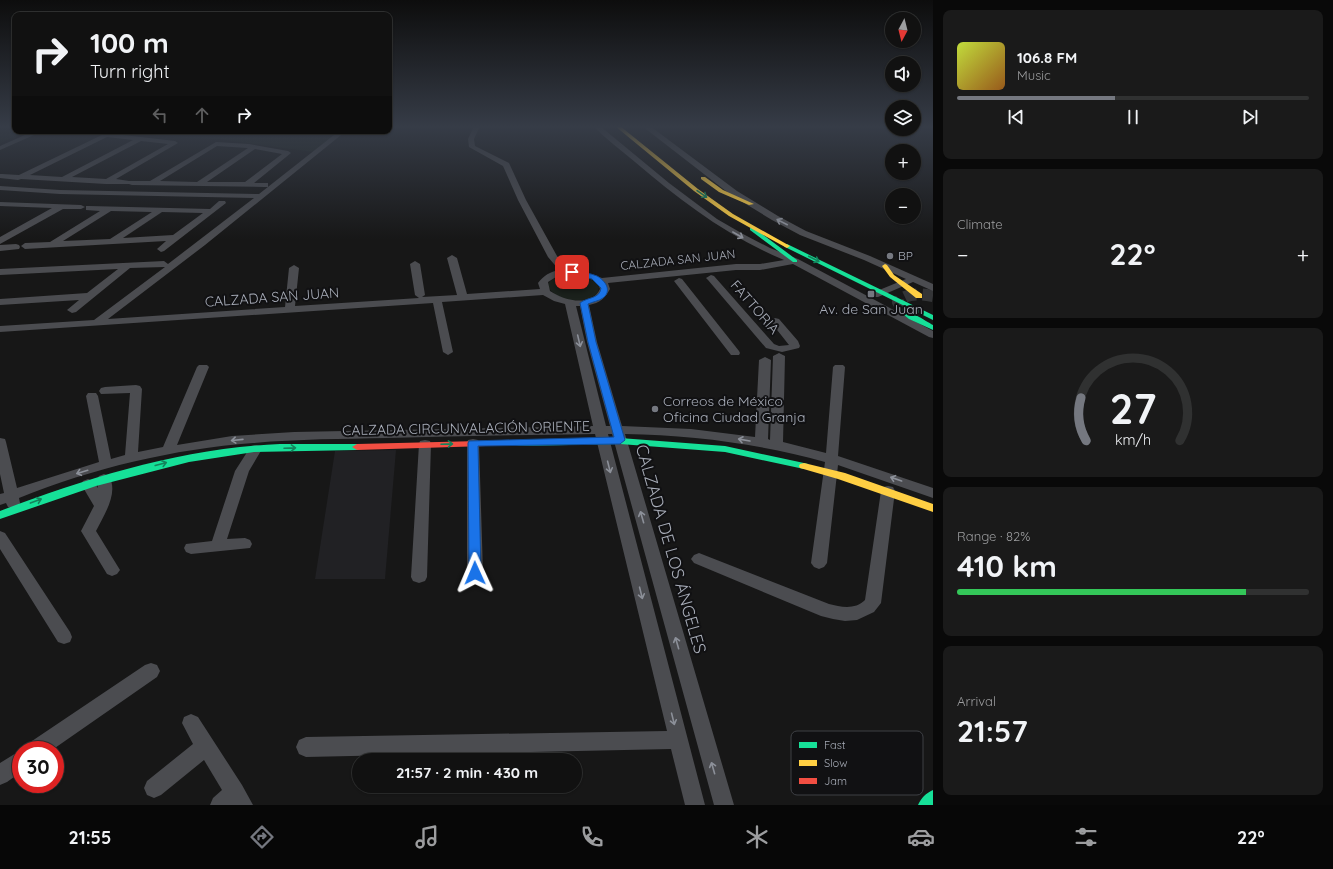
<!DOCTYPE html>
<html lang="en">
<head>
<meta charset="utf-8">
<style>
	body { margin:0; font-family:Quicksand,sans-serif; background:#1a1a1a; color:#f1f3f6; height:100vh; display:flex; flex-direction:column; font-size:15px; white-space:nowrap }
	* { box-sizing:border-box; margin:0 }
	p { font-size:13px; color:#9c9d9f }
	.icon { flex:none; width:22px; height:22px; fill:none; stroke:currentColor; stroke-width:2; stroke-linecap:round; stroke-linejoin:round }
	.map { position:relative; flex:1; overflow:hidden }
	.panel { display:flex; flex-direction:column; gap:10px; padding:10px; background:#090909; width:400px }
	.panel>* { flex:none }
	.top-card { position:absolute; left:12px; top:12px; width:380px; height:122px; border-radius:8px; box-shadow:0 1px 3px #0004,0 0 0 1px #303131; background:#111; color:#f1f3f6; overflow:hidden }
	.needle { width:26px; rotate:187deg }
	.tools { position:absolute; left:885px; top:12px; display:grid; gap:8px }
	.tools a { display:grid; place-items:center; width:36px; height:36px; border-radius:50%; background:#111; box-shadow:0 1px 3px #0004,0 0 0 1px #303131; font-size:20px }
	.speed { position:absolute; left:12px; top:741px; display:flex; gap:8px; font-size:20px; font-weight:700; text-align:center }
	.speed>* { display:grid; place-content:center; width:52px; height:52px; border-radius:50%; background:#111; box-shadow:0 1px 3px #0004,0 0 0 1px #303131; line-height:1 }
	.speed .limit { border:6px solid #d22; background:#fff; color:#111 }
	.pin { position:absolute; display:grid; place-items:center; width:34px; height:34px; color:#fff; margin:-17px; border-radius:8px; box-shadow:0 2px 6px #0006 }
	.me { position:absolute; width:44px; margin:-22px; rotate:359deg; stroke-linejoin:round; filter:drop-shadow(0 0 3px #0008) }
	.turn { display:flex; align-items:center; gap:14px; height:84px; padding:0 12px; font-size:18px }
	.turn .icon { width:52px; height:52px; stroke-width:2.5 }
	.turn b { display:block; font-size:28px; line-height:34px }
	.lanes { display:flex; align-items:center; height:38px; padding:0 12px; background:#0003; justify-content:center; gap:20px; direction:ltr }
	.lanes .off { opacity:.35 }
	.big { font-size:30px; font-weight:800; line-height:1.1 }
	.panel .tile { flex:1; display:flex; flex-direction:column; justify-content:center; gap:6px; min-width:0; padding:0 14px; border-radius:8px; background:#1a1a1a }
	.panel .dial { align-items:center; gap:0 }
	.dial svg { height:104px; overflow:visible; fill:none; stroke:#303131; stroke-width:7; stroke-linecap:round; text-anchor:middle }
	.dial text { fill:#f1f3f6; stroke:none }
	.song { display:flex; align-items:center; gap:12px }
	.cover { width:48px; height:48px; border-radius:6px; background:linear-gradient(135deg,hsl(70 70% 55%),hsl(30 70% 35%)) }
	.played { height:4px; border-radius:2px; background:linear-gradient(90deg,#757880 45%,#303131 45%) }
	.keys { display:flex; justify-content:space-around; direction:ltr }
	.heat { display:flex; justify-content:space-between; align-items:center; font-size:22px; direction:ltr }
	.charge { height:6px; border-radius:3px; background:linear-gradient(90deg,#34c759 82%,#303131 0) }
	.trip { position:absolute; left:352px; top:753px; width:230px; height:40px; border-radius:20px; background:#111; box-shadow:0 1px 3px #0004,0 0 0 1px #303131; font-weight:800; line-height:40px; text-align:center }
	.dock { display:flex; height:64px; justify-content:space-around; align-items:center; background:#070707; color:#9c9d9f }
	.dock .icon { width:28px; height:28px }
	.dock .active { color:#757880 }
	.dock b { font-size:18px; color:#f1f3f6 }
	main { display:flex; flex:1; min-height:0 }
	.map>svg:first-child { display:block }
	.built { fill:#212124 }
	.green { fill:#1b211c }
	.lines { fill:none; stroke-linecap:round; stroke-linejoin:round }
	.secondary-tunnel { stroke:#343537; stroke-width:12; stroke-dasharray:12 6; stroke-linecap:butt }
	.street { fill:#4b4c50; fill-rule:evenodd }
	.fast { fill:#16e098; fill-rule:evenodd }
	.slow { fill:#ffcf43; fill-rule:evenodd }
	.jam { fill:#f24e42; fill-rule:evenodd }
	.oneway { stroke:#14835c }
	.oneway2 { stroke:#8c9099 }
	.route { fill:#1a73e8; stroke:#114b97 }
	.poi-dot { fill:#757880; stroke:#111113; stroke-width:1.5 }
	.labels { text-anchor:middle; stroke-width:4; stroke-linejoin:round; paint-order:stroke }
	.far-poi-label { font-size:12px; fill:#a8adb8; stroke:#111113; text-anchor:start }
	.far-street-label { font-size:12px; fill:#a8adb8; stroke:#111113 }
	.street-label { font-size:14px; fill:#a8adb8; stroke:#111113 }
	.poi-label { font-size:14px; fill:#a8adb8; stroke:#111113 }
	.near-street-label { font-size:17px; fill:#a8adb8; stroke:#111113 }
	.key { fill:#111113; stroke:#3e4045; stroke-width:1 }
	.key-label { font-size:11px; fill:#a8adb8 }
</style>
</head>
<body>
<main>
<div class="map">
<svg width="933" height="805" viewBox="0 0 933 805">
	<rect width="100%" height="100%" fill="#171717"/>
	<path class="built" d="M396,450L385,579H315L335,451Z"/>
	<path class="green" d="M0,126H15V131H29L0,143Z
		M104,131H340L313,152L218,139L184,138Z
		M570,275C581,275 593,277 599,287L598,292C578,317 516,280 570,275Z"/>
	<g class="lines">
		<path class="secondary-tunnel" d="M903,310L898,302C907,292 921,294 933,296"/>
		<path class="street" d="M474,126H480L474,139L475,146L509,163L526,200L557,256L568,269L584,272L602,278L736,264H760L784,260C728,237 681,201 635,162C621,150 606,139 593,126H600L669,183L717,219L743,234L770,248L798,259L933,331V338L929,337L793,264L760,270H736L608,283L610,289C605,298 600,303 589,305L597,342L622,426L691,429L755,437L759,360L765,357L771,360L768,439L770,440L773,356L779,353L785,356L783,442L826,453L833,367L835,365H843L845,367L838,456L933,488V498L838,465L827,563L824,567L819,569L814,567L811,563L825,462C759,444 694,435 625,434L734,805H714L612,434H608L705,805H685L671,749L306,757L299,754L296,747L299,740L306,737L667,731L595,434C525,435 456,436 386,438C342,439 298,439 253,443C174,449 93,468 19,498L20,503L18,507L13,508L8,507L6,503L0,505V494L4,493L0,474V438L5,439L6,442L17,488L99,462L86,396L88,393H96L98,396L111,459L125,455L130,393L101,394L99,391L101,388L105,387L136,385L140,386L142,389L138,452L163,447L197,367L199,365H207L209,367L177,445L232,436L294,432L593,426L565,304L554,301L543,295L442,302L453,352L448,355L443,352L433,303L0,332V326L94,320L165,267L130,268L76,312L72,313L67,310L79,300L0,305V299L87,293L118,269L0,275V269L164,261L168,264L254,198L60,194L0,190V186L60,190L259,194L339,131H346L205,245L108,319L285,307L289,268L294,265L299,268L295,306L419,298L415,295L410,264L415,261L420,264L425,295L422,297L457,295L447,258L452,255L457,258L467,294L540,289L538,283C544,275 550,272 559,270L548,257L518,200L503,166L469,147L468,139ZM565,275C576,275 597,276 600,289C591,308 563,300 550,291L548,282L556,277ZM576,306H580L587,342L610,426H606Z
			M642,126H650L737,191L778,216L806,231L870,256L933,284V291L913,282L878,297H872L870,295L872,293L906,279L864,260L800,235L772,220L731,195Z
			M34,131H43L0,150V146Z
			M106,133L175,141L178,143L116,179L129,181H150L216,142L249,144L288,151L291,153L254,183H268V187H265L132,185L129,184H106L21,179L18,180L0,178V174H2L19,175ZM107,137L133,140L62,177L30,175ZM141,141L168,144L106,179L72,177ZM217,146L248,148L197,182L160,181ZM255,149L282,154L245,182H207Z
			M219,201H225L226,203L164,251L161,252L157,249L166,241L25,249L21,246L25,243L50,242L100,211L86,210V206H89L210,209ZM111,211L152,212L110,239L63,241ZM162,212L203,213L173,235L123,238Z
			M0,202L81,205L85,207L81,209H63L0,244V237L52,208L0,206Z
			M16,244L19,245L20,247L19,249L0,251V245Z
			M711,275L714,276L774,344L779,346L789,345L770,321L775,318L779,319L798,341L800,346L799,348L782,352L766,348L708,280L706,278Z
			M679,278L682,279L739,351L740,353L739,355H731L674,281Z
			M473,439L478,440L479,443L483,573L480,577L475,579L470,577L467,573V443L468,440Z
			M425,440L430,441L431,444L427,577L425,581L419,583L413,581L411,577L419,444L420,441Z
			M256,445L261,446L262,449L249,471L227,539L245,538L250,540L252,544L250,548L191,554L186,552L184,548L186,544L212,541L235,471L251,446Z
			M104,474L109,476C119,493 104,515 96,531L120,570L117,574L112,576L107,574L81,531L94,506L81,484L83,481L88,479L93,481L98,488L97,479L99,476Z
			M888,486L893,487L895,491L881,603L874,612L857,620L845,621L833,619L821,616L694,563L691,559L694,555L699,553L829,604C841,607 855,610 865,600L881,491L883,487Z
			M0,531L5,533L70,632L72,637L70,642L64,644L58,642L0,549Z
			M151,663L157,665L160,671L157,677L52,750H26L29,743L145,665Z
			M191,714L198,717L242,785L253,805H210L213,798L222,790L204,760L161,795L154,798L147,795L144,788L147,781L193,744L182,723L184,717Z
			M21,750V772L7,782L0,785V763Z"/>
		<path class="fast" d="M750,228H754L797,260V262H793L750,230Z
			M787,244L933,315V320L785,247L784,246Z
			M900,308C905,308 926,321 933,325V330L909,319L900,312Z
			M620,438L725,446L804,463L808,464L809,466L808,468L804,469L725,452L620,444L518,446L513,443L518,440Z
			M280,444H357L362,447L357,450L254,452L189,462L96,486L0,519V511C89,477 184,448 280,444Z
			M933,790V805H918C921,798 926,793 933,790Z"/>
		<path class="slow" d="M615,126H620L698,189L733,214L790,246L787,248L785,247L729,216L694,191Z
			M701,177H705L723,190L754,204L749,205L719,192L701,179Z
			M885,264L887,265L894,275L922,294V298H916L890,277L882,266Z
			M804,463L845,473L933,504V512L838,479L800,468L799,466L800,464Z"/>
		<path class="jam" d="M518,440L521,441L523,443L521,445L357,450L352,447L357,444Z"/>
	</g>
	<defs><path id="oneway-shaft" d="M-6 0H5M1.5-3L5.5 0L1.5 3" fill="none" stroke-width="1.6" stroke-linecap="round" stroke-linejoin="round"/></defs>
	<g class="oneway">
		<use href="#oneway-shaft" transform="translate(702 194) rotate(35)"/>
		<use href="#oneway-shaft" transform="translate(814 259) rotate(27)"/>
		<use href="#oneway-shaft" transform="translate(447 444) rotate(-2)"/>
		<use href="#oneway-shaft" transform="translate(290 448) rotate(-2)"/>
		<use href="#oneway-shaft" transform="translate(161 464) rotate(-15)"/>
		<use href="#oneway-shaft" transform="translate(36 501) rotate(-20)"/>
	</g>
	<g class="oneway2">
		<use href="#oneway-shaft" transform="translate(782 222) rotate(-153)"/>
		<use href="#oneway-shaft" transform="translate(738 235) rotate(30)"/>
		<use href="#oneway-shaft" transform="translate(579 341) rotate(77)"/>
		<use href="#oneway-shaft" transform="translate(237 440) rotate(174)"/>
		<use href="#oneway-shaft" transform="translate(744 440) rotate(-170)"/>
		<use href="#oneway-shaft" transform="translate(609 467) rotate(76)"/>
		<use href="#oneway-shaft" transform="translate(82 472) rotate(163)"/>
		<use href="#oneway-shaft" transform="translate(896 479) rotate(-161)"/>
		<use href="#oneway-shaft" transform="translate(642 517) rotate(-106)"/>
		<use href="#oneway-shaft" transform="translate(641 593) rotate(76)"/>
		<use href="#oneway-shaft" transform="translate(677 643) rotate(-106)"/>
		<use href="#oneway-shaft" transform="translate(673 719) rotate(76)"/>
		<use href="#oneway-shaft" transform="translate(713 768) rotate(-106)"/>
	</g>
	<linearGradient id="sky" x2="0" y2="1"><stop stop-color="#0d0d0d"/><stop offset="0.53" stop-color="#363c47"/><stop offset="1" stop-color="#363c47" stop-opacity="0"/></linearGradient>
	<rect width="933" height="239" fill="url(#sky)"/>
	<path class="route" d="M572,270C580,272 590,273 597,276C606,281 612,291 603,298C599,301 592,302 588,304L596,342L625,440L620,444L478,446L481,573L479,576L475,577L471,576L469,573L468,443L469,441L614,437L588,342L580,303C587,297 600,299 601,288L592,279L570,274V271Z"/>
	<g class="poi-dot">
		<circle cx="890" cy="256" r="4"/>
		<rect x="867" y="290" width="8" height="8" rx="2"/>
		<circle cx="655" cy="409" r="4"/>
	</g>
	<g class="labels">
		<g class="far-poi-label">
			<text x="898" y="260">BP</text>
		</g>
		<g class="far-street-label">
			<text transform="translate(678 260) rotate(-6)" y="4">CALZADA SAN JUAN</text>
		</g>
		<g class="street-label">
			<text transform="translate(272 297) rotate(-4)" y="5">CALZADA SAN JUAN</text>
			<text transform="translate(755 307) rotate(49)" y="5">FATTORIA</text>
			<text transform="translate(466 428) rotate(-1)" y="5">CALZADA CIRCUNVALACIÓN ORIENTE</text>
		</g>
		<g class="poi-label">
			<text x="871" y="314">Av. de San Juan</text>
			<text x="663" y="406" text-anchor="start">Correos de México<tspan x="663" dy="16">Oficina Ciudad Granja</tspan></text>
		</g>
		<g class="near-street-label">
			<text transform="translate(671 549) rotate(74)" y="6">CALZADA DE LOS ÁNGELES</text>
		</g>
	</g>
	<rect x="791" y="731" width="132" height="64" rx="6" class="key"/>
	<rect x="799" y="742" width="18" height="6" fill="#16e098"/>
	<rect x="799" y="760" width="18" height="6" fill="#ffcf43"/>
	<rect x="799" y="778" width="18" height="6" fill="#f24e42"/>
	<g class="key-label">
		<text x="824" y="749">Fast</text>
		<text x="824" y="767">Slow</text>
		<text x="824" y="785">Jam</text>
	</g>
</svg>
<div class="tools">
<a><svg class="needle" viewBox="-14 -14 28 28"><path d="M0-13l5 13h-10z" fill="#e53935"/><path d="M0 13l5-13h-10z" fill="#9c9d9f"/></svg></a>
<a><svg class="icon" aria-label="sound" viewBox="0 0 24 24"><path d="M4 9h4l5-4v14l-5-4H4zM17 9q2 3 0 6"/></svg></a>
<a><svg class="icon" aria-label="layers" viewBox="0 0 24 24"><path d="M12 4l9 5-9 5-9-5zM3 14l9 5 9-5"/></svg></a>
<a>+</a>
<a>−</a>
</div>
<div class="speed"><div class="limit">30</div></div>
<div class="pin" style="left:572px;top:272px;background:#d93025"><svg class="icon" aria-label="arrive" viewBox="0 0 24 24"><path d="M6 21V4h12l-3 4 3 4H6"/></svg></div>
<svg class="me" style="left:475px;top:573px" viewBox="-20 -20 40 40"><path d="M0-17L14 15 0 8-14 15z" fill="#1a73e8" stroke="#fff" stroke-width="4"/></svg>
<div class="trip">21:57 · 2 min · 430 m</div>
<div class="top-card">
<div class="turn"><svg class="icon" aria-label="right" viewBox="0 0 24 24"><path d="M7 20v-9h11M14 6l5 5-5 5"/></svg><div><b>100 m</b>Turn right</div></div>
<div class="lanes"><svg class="icon off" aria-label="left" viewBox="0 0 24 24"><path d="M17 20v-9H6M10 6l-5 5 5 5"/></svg><svg class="icon off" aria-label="ahead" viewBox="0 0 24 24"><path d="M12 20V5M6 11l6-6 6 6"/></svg><svg class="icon" aria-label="right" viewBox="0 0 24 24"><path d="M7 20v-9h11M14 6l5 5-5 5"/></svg></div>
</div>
</div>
<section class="panel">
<div class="tile">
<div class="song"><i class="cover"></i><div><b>106.8 FM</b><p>Music</p></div></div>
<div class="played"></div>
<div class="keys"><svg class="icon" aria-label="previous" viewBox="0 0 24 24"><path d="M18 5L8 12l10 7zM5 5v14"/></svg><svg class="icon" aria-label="pause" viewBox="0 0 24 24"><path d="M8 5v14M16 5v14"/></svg><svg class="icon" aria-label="next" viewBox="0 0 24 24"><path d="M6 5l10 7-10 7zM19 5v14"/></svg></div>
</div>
<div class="tile"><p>Climate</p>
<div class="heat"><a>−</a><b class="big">22°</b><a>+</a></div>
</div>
<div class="tile dial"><svg viewBox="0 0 100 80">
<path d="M14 69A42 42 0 1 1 86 69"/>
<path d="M14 69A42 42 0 0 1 10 36" stroke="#757880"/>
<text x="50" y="56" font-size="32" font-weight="700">27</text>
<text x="50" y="72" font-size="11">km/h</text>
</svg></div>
<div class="tile"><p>Range · 82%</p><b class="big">410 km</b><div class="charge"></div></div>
<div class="tile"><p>Arrival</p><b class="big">21:57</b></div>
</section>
</main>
<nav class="dock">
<b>21:55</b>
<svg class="icon active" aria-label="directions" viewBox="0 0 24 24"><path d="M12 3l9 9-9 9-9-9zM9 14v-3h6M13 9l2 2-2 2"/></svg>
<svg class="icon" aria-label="music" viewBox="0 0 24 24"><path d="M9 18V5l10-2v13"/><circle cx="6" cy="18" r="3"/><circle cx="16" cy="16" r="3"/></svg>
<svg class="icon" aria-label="phone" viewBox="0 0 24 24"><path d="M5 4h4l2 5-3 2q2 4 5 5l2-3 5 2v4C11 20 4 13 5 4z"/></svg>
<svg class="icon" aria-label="climate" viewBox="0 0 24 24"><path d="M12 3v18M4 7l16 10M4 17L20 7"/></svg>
<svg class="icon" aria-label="car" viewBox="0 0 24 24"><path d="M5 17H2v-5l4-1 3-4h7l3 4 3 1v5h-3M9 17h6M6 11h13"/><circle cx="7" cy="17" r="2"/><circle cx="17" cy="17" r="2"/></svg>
<svg class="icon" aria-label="filters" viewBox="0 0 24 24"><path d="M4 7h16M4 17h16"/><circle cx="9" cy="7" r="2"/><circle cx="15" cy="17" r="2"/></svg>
<b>22°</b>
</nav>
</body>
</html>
